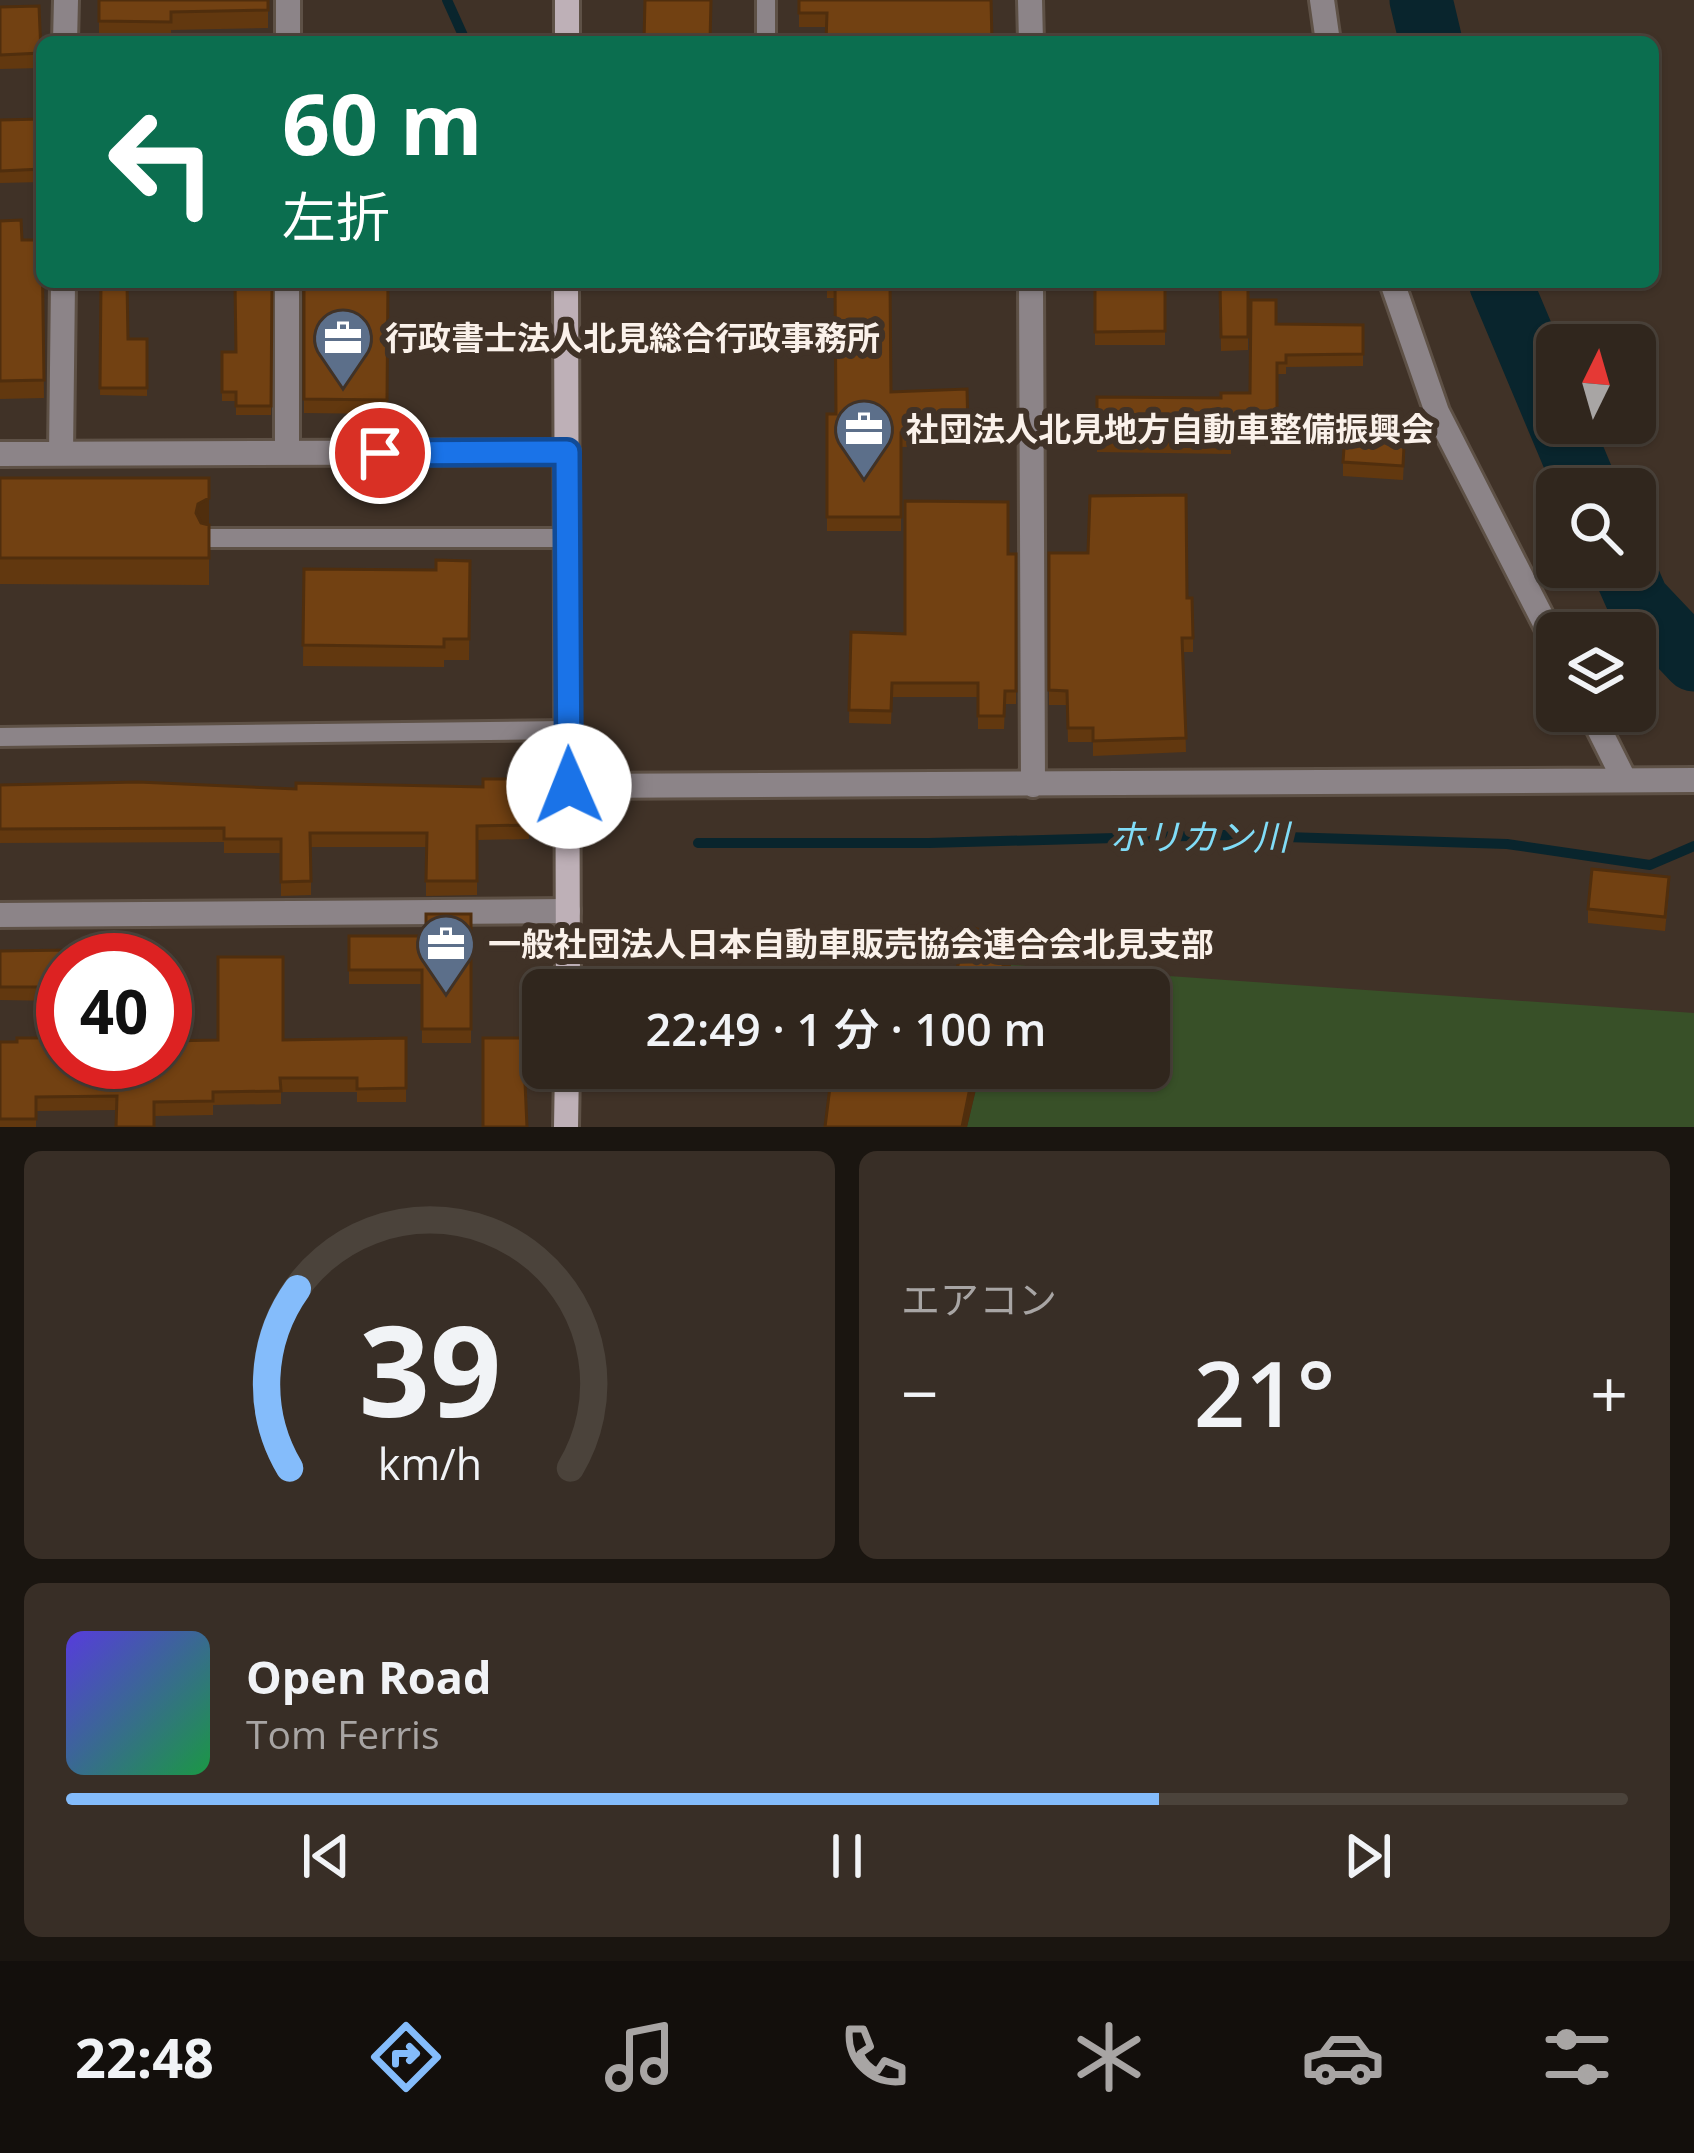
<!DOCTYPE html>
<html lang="ja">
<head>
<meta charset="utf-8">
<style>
	body { margin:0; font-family:"Open Sans","Noto Sans JP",sans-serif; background:#382e26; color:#f1f3f6; height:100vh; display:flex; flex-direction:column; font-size:45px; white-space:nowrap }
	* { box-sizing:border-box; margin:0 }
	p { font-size:39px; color:#a8a5a4 }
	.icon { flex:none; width:66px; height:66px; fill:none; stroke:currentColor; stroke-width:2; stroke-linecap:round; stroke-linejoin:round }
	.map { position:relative; height:1127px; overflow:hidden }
	.sheet { display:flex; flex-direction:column; gap:24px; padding:24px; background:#1a1510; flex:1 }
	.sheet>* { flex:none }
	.banner { position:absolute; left:36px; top:36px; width:1623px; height:252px; border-radius:18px; box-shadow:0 3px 9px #0004,0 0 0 3px #4b433b; background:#0b6e4f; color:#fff; overflow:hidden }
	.needle { width:78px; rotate:5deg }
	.controls { position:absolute; left:1536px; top:324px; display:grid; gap:24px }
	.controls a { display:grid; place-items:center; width:120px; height:120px; border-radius:18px; background:#30261d; box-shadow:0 3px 9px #0004,0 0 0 3px #4b433b; font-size:60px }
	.speed { position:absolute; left:36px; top:933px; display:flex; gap:24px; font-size:60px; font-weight:700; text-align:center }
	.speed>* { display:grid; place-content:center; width:156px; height:156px; border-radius:50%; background:#30261d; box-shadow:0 3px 9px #0004,0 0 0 3px #4b433b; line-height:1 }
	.speed .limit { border:18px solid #d22; background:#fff; color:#111 }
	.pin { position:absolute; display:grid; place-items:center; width:102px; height:102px; color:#fff; margin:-51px; border:6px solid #fff; border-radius:50%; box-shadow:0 3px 12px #0007 }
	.me { position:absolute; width:132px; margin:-66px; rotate:359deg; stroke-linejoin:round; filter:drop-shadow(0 0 9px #0008) }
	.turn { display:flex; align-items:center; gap:42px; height:252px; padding:0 48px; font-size:54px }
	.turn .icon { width:156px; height:156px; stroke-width:2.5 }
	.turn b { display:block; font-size:84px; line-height:102px }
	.big { font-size:90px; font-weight:600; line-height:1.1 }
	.sheet .tile { flex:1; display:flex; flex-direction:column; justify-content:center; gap:18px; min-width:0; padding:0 42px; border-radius:18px; background:#382e26 }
	.sheet .dial { align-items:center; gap:0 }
	.dial svg { height:312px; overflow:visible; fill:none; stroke:#4b433b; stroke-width:7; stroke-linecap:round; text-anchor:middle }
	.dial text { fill:#f1f3f6; stroke:none }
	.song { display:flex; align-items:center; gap:36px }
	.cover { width:144px; height:144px; border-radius:18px; background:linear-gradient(135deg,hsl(250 70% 55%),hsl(140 70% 35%)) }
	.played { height:12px; border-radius:6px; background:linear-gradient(90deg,#84bcfb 70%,#4b433b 70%) }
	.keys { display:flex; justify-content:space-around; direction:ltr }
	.heat { display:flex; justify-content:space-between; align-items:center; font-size:66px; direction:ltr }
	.sheet .tiles { flex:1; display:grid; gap:24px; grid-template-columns:1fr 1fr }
	.tile:last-child { grid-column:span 2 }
	.trip { position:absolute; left:522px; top:969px; width:648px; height:120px; border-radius:18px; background:#30261d; box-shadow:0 3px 9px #0004,0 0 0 3px #4b433b; font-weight:600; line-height:120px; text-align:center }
	.tab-bar { display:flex; height:192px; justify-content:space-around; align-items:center; background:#130f0c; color:#a8a5a4 }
	.tab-bar .icon { width:84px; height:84px }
	.tab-bar .current { color:#84bcfb }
	.tab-bar b { font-size:54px; color:#f1f3f6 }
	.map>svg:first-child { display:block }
	.green { fill:#385028 }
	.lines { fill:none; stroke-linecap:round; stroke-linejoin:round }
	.stream { stroke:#09252d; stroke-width:10 }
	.river { stroke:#09252d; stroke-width:63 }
	.lane-casing { stroke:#5e5146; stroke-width:24 }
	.street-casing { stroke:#5e5146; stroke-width:30 }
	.secondary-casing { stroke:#5e5146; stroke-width:30 }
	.lane { stroke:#8c8488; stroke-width:18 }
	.street { stroke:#8c8488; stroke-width:24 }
	.secondary { stroke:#beb0b7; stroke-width:24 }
	.wall { fill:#62380f }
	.shaded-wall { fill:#502e0d }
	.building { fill:#724112; stroke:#502e0d; stroke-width:3 }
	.route-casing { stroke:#114b97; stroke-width:30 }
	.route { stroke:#1a73e8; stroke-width:21 }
	.labels { text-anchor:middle; stroke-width:12; stroke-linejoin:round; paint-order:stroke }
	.poi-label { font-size:33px; font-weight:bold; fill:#faf1ea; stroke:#403227; text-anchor:start }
	.water-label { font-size:36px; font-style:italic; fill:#80dcf7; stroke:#403227 }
</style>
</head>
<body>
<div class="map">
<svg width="1694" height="1127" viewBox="0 0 1694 1127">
	<rect width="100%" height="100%" fill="#403227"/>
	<path class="green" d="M1011,965L1694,1013V1127H967L981,1068H1149V990H1004Z"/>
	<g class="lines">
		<path class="stream" d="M447,0L466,42
			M698,843H929L1224,835L1507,844L1650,865L1694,846"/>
		<path class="river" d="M1421,0L1431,42
			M1500,282L1587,489
			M1623,567L1638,601L1694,660"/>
		<g class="lane-casing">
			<path id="lane" d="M766,0V42
				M209,538H567
				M0,737L568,730"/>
		</g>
		<g class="street-casing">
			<path id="street" d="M1030,0L1031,42
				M1322,0L1328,42
				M65,42L66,0
				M288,42V0
				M1031,282L1033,785
				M1392,282L1437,412L1557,647
				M287,453V282
				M0,454L567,452
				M61,454L63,282
				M1590,711L1624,779
				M569,786L1694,780
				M0,915L568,911"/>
		</g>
		<g class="secondary-casing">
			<path id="secondary" d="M567,42V0
				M566,282L568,990
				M566,1127L567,1068"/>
		</g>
		<use href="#lane" class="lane"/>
		<use href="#street" class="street"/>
		<use href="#secondary" class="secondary"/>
	</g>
	<path class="wall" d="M99,0H268V28L171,30V40L99,39Z
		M799,0H991L827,27H799Z
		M39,6L41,68L0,69V7Z
		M42,119V182L0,183V120Z
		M0,221L22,240H42L44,398L0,399Z
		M101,282L128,339H147V396L100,395Z
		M272,282L271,415H236V401H222V352H236Z
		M304,282H388L387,414L304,413Z
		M827,282H890L891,392L967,389L968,446L901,447V531H827V414H836L835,298H827Z
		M959,282H1015V286L959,284Z
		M1095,282H1165V345H1095Z
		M1220,282H1248V350L1221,351Z
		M1276,324L1363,325V366L1286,367V374H1277V442L1231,443V454L1097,452V397L1221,398L1250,393Z
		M1405,439L1403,480L1343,476V462Z
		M0,478L209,524V585L0,584Z
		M1049,553H1088L1187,598L1193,638V652H1183L1186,752L1093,756V742H1068L1067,705H1049Z
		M1008,554H1016V704H1005L1004,729H978V697H892L891,724L849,723L851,632L905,634Z
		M470,561L469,660H444V667L303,666L304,569L436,570Z
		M528,779L529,839L477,840V895L426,896V847H311V895L281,896V853H224V842L0,843V785L296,789L483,787Z
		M1669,891L1665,931L1588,923V909Z
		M471,914V1043H422V984H349V936H422L426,932Z
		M0,951L72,954L63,960V1001L0,1000Z
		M406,1038V1102H357V1092H281V1104L213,1105V1115L154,1116L116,1110L36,1111V1127H0V1042L63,1062L283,1040Z"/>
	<path class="shaded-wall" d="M209,498V524L198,530L196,513L198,504Z
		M1011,939V965L1004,990H996Z
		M974,1068H981L967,1127H962Z"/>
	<path class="building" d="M99,0H268V10L171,12V22L99,21Z
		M645,0H711L710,42H644Z
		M799,0H991L992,42H826L827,13H799Z
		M39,6L41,53L0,55V7Z
		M42,119V169L0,171V120Z
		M21,220L22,240H42L44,380L0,381V221Z
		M101,282H127L128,339H147V388H100Z
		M235,282H272L271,406H236V392H222V352H236Z
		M304,282H388L387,400L304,399Z
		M827,282H890L891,392L967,389L968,431L901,433V517H827V414H836L835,284H827Z
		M1095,282H1165V331L1095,332Z
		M1220,282H1248V337H1221Z
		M1251,300H1276V324L1363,325V354L1286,355V363H1277V431H1231V442L1097,441V397L1221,398V393H1250Z
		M1346,421L1405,425L1403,466L1343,462Z
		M0,478H209V498L198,504L196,513L201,523L209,525V558H0Z
		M1186,495L1187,598H1192L1193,638H1182L1186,738L1093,741V728H1068L1067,691L1049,690V553H1088L1090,496Z
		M905,501L1008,502V554H1016V691H1005L1004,716H978V683H892L891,711L849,710L851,632L905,634Z
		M436,560L470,561L469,639H444V647L303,645L304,569L436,570Z
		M483,779H528L529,825L477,826V881H426L427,833H310L311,881L281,882V839H224V828L0,829V785L138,782L296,789V783L483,787Z
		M1592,869L1669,877L1665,917L1588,909Z
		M426,914H471V1029H422V970H349V936H422V932H426Z
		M970,927L1011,939L996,990H950Z
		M72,950V954H141V960H63V987H0V951Z
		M218,957H283V1040L406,1038V1088L357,1089V1078H280L281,1091L213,1092V1101L154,1102V1127H116L117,1096L36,1097V1119H0V1042H17V1038H63V1062H165V1041L218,1040Z
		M483,1038H523L527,1127H483Z
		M917,1068H974L962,1127H825L832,1071L914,1082Z"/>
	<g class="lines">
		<g class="route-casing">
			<path id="route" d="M380,453L567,452L569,786"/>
		</g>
		<use href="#route" class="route"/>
	</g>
	<defs>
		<g id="office-pin" transform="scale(3)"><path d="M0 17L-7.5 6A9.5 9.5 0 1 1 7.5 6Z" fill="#5c6f8a" stroke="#403227"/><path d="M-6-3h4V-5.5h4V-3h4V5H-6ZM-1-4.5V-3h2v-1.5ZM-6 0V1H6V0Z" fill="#fff"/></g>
	</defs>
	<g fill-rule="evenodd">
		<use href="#office-pin" x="343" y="338"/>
		<use href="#office-pin" x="864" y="429"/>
		<use href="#office-pin" x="446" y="944"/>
	</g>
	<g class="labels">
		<g class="poi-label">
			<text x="385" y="350">行政書士法人北見総合行政事務所</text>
			<text x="906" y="441">社団法人北見地方自動車整備振興会</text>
			<text x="488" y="956">一般社団法人日本自動車販売協会連合会北見支部</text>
		</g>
		<g class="water-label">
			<text x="1199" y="850">ホリカン川</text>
		</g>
	</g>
</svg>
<div class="controls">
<a><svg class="needle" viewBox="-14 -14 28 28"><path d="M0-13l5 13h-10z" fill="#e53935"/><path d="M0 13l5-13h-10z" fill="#a8a5a4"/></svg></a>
<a><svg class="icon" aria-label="search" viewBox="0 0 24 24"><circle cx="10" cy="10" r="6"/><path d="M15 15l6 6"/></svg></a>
<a><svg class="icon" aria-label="layers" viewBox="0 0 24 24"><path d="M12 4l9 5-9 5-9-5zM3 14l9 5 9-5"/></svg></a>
</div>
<div class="speed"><div class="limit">40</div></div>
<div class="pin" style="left:380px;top:453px;background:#d93025"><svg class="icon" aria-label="arrive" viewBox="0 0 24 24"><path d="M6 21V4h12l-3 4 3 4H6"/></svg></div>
<svg class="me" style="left:569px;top:786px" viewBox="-20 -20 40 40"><circle r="19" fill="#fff"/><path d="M0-13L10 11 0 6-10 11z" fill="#1a73e8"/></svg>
<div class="trip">22:49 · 1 分 · 100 m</div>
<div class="banner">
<div class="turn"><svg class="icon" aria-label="left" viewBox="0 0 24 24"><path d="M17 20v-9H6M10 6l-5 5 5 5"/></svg><div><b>60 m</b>左折</div></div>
</div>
</div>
<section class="sheet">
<div class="tiles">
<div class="tile dial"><svg viewBox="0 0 100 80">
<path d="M14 69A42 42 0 1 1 86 69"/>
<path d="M14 69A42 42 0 0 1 16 23" stroke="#84bcfb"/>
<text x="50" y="56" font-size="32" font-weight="700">39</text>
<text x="50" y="72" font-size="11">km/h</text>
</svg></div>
<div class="tile"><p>エアコン</p>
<div class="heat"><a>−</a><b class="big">21°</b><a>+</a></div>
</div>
<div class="tile">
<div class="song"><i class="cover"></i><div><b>Open Road</b><p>Tom Ferris</p></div></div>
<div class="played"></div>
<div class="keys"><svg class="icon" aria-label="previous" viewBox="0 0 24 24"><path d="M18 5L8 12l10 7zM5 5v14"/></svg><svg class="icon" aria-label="pause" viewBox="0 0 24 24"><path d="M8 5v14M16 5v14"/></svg><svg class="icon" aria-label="next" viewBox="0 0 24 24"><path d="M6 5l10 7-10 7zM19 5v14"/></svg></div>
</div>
</div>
</section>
<nav class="tab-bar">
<b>22:48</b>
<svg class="icon current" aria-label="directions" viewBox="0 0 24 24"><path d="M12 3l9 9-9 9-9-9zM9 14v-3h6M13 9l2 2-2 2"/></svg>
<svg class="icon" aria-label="music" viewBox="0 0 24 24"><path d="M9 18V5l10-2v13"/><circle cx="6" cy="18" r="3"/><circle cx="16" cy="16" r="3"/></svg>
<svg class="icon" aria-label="phone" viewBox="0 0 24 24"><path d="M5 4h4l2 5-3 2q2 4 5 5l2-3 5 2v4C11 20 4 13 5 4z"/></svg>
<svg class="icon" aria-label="climate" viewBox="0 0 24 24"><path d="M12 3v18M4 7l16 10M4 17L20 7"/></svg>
<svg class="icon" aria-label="car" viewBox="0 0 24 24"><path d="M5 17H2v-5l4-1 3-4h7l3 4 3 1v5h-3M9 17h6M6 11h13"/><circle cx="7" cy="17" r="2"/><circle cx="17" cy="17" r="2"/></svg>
<svg class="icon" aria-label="filters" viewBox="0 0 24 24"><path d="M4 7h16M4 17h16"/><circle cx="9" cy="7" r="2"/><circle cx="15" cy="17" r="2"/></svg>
</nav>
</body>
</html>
